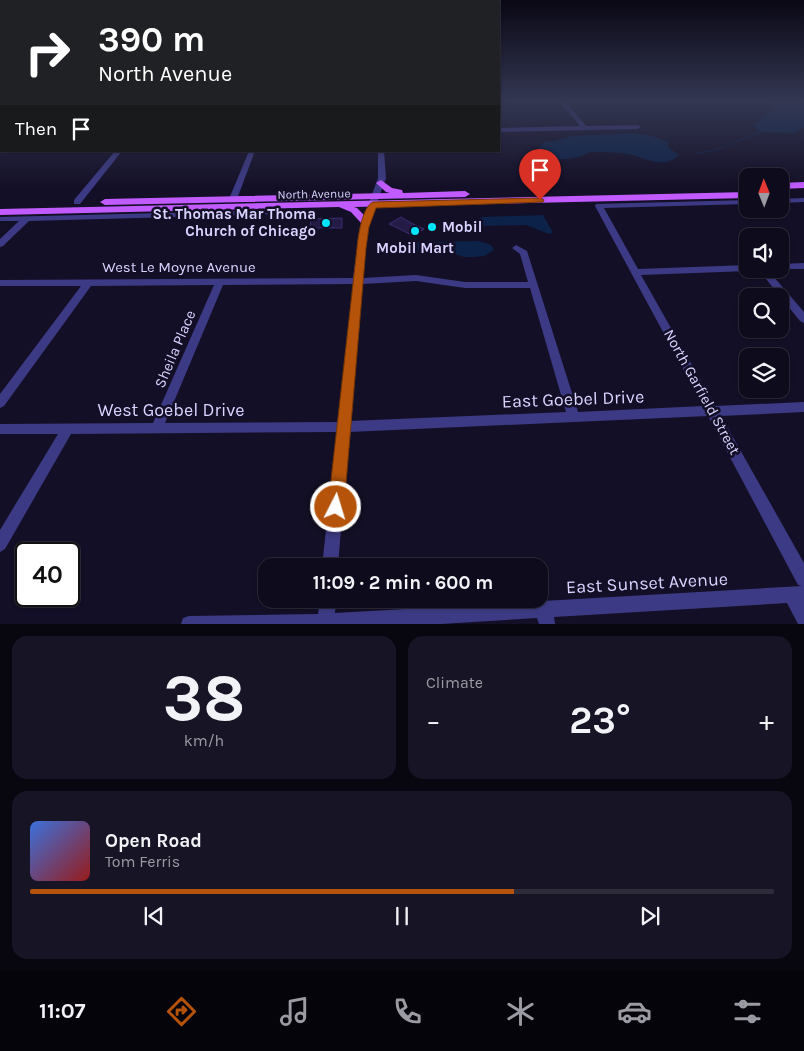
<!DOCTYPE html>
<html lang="en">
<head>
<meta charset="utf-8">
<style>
	body { margin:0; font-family:Karla,sans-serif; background:#171425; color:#f1f3f6; height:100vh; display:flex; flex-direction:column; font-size:19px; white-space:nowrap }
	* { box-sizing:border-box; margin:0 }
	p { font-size:16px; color:#9b9ba3 }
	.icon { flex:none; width:28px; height:28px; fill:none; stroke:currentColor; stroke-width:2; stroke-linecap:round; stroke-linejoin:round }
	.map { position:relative; height:624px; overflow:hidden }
	.panel { display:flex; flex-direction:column; gap:12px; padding:12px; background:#08060f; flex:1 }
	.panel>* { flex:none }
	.hud { position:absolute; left:0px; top:0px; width:500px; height:152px; box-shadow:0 1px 4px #0004,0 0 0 1px #2e2b3b; background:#202124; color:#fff; overflow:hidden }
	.needle { width:32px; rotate:359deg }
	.tools { position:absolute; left:739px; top:168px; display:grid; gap:10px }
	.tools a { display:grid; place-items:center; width:50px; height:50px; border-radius:10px; background:#0e0b1c; box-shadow:0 1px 4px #0004,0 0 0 1px #2e2b3b; font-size:25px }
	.speed { position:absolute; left:15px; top:542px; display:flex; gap:10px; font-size:25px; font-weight:700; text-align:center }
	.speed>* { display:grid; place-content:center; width:65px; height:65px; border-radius:50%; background:#0e0b1c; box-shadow:0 1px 4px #0004,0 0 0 1px #2e2b3b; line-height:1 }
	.speed .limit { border:2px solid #111; border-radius:8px; background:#fff; color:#111 }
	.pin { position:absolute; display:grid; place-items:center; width:42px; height:42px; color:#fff; margin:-51px -21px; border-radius:50% 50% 50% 0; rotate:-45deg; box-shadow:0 0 5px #0007 }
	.pin .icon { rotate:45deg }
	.me { position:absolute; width:55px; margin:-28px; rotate:5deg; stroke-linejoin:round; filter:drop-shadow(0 0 4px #0008) }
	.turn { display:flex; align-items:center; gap:18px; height:105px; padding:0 15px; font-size:22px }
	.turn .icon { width:65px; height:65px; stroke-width:2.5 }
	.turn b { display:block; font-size:35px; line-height:42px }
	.then { display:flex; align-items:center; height:48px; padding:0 15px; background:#0003; gap:10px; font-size:19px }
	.big { font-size:38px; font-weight:700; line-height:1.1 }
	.panel .card { flex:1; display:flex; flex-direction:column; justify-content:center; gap:8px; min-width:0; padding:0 18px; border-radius:15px; background:#171425 }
	.panel .dial { align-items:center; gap:0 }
	.dial b { font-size:65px; line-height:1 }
	.song { display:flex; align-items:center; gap:15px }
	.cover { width:60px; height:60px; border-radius:8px; background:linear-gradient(135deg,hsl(220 70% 55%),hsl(0 70% 35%)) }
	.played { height:5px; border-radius:2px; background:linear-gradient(90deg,#b45309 65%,#2e2b3b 65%) }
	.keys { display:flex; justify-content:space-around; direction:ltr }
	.heat { display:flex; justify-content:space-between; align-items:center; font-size:28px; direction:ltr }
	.panel .tiles { flex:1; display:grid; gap:12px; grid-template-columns:1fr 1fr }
	.card:last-child { grid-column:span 2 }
	.trip { position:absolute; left:258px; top:558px; width:290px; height:50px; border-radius:15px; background:#0e0b1c; box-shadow:0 1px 4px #0004,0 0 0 1px #2e2b3b; font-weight:700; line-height:50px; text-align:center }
	.dock { display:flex; height:80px; justify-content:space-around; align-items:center; background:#06040b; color:#9b9ba3 }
	.dock .icon { width:35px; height:35px }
	.dock .on { color:#b45309 }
	.dock b { font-size:22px; color:#f1f3f6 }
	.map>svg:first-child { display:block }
	.water { fill:#0c2248 }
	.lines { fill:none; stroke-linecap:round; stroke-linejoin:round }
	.stream { stroke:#0c2248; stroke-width:1 }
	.building { fill:#241b47; stroke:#3b2d73 }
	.minor { fill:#3d3a85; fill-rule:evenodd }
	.major { fill:#c25bff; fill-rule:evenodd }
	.route { fill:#b45309; stroke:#753606 }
	.poi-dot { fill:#00e5ff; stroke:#130f26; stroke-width:2 }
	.labels { text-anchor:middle; stroke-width:5; stroke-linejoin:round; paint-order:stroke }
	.far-street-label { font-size:12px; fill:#d9d4ff; stroke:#130f26 }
	.poi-label { font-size:15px; font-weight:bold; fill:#d9d4ff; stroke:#130f26; text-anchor:end }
	.street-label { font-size:15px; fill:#d9d4ff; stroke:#130f26 }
	.near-street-label { font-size:18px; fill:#d9d4ff; stroke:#130f26 }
</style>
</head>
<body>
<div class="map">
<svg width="804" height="624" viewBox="0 0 804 624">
	<rect width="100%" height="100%" fill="#130f26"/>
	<path class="water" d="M768,101H796L804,105V128L792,133L760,132L754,125L774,109Z
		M635,133L649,135L668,142V147L679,155C663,170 646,158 628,154C615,152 602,152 589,152C580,160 552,161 540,158L538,148L544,142L555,141L572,136Z
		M543,215L552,231V233L549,234L526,225L483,226L480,224L479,218L482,217Z
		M479,241L491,245L494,250L484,256L474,257H464L445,251L384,250V245L389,243Z"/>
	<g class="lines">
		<path class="stream" d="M698,153C722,151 738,140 760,132"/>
	</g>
	<path class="building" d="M401,217L411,223L424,229L414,236L389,224Z
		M342,218V228H310L311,219Z"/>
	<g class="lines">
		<path class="minor" d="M559,101H565L586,126L638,125L641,127L638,129L499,132V128L580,126Z
			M115,151H122L80,204H74V200Z
			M249,151H255L237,199L236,201H230L229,199Z
			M378,151H384L386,178L368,227L363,278L416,275L465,282H528L520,254L512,248L516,245L527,251L578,412L703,406L595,206L596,204L748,200V204L604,208L638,269L748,265V269H752L748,271L641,275L715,406L804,402V412L721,416L804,563V624H798L787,603L554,617L555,624H539L537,618L441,624H181L183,618L189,616L318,614L320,599H336L335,613L802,586L798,585L708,416L349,432L338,566H322L337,432L71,434L5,549L0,552V530L58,434H0V424L153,423L214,285L91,286L4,406L0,408V394L81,286H0V280L353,278L360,227L378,178ZM416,281L465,288H530L566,412L350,421L362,284ZM353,284L338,422L165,423L223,285Z
			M804,198V202L780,203V199Z
			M286,210L298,216L294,218L285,214L29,221L3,246L0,247V239L19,221H0V217Z
			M804,263V269H777H780V264Z
			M758,269H767L804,312V323L800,321Z"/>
		<path class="major" d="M381,180L392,188L402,190L403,193L465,191L470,194L465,197L105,205L100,202L105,199L390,193L386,192L376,183Z
			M804,182V188L780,189V183Z
			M748,192V198L354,207L357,208L371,222L366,225L362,224L351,212L339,207L0,215V209Z"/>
	</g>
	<linearGradient id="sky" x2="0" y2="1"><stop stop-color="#0a0815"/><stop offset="0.54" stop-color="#333752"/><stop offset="1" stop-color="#333752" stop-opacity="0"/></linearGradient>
	<rect width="804" height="188" fill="url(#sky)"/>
	<path class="route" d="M540,198L544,200L543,202L376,208L369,227L366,248L344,507L341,512L336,514L330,512L328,507L357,248C358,237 362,207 373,202Z"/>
	<g class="poi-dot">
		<circle cx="326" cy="223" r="5"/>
		<circle cx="432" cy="227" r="5"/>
		<circle cx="415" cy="231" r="5"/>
	</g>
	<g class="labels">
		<g class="far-street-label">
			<text transform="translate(314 194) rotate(-1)" y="4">North Avenue</text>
		</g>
		<g class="poi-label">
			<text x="316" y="219">St. Thomas Mar Thoma<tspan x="316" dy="17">Church of Chicago</tspan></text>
			<text x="442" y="232" text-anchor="start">Mobil</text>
			<text x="415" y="253" text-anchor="middle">Mobil Mart</text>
		</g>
		<g class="street-label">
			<text x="179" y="272">West Le Moyne Avenue</text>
			<text transform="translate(175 349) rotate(-67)" y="5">Sheila Place</text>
			<text transform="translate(702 392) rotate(61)" y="5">North Garfield Street</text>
		</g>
		<g class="near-street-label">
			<text transform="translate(573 399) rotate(-2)" y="6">East Goebel Drive</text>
			<text x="171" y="416">West Goebel Drive</text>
			<text transform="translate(647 583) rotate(-3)" y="6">East Sunset Avenue</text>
		</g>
	</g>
</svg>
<div class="tools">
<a><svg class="needle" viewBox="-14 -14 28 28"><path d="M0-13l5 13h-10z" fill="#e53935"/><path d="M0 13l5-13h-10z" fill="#9b9ba3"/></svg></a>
<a><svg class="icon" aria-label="sound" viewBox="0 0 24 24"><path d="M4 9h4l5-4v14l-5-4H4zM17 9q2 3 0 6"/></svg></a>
<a><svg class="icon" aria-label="search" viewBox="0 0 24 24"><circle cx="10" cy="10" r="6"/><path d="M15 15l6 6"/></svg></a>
<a><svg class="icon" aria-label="layers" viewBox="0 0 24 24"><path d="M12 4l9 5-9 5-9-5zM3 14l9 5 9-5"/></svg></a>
</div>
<div class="speed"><div class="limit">40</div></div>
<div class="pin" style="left:540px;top:200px;background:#d93025"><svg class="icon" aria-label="arrive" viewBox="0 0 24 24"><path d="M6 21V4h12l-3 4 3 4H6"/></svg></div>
<svg class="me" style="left:336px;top:507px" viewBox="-20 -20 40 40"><circle r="17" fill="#b45309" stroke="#fff" stroke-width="3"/><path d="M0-11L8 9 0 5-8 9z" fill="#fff"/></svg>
<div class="trip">11:09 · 2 min · 600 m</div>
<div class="hud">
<div class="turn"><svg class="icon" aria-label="right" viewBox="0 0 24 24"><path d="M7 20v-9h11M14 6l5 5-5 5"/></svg><div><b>390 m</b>North Avenue</div></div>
<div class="then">Then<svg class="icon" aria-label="arrive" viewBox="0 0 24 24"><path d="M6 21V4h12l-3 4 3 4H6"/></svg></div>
</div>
</div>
<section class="panel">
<div class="tiles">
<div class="card dial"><b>38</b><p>km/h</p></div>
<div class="card"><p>Climate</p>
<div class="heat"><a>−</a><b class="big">23°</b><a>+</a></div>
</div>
<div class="card">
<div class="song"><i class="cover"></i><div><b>Open Road</b><p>Tom Ferris</p></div></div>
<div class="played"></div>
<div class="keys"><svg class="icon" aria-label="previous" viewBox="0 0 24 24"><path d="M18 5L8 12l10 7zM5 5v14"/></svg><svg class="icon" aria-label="pause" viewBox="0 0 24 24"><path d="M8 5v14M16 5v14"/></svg><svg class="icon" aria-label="next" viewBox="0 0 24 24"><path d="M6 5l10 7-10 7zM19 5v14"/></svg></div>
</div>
</div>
</section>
<nav class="dock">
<b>11:07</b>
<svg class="icon on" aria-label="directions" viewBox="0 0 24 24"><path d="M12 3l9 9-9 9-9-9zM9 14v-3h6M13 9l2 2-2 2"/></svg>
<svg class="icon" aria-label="music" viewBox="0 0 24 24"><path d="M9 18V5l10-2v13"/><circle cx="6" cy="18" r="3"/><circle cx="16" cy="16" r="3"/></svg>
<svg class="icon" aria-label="phone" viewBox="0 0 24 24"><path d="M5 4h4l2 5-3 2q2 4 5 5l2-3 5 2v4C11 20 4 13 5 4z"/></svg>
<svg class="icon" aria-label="climate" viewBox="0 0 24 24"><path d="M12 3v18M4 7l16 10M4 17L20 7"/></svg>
<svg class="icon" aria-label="car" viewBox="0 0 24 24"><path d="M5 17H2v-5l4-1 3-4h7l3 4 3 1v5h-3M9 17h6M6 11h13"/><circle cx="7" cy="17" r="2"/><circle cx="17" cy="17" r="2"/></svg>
<svg class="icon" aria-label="filters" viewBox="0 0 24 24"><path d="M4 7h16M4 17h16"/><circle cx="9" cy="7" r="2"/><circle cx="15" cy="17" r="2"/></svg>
</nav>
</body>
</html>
